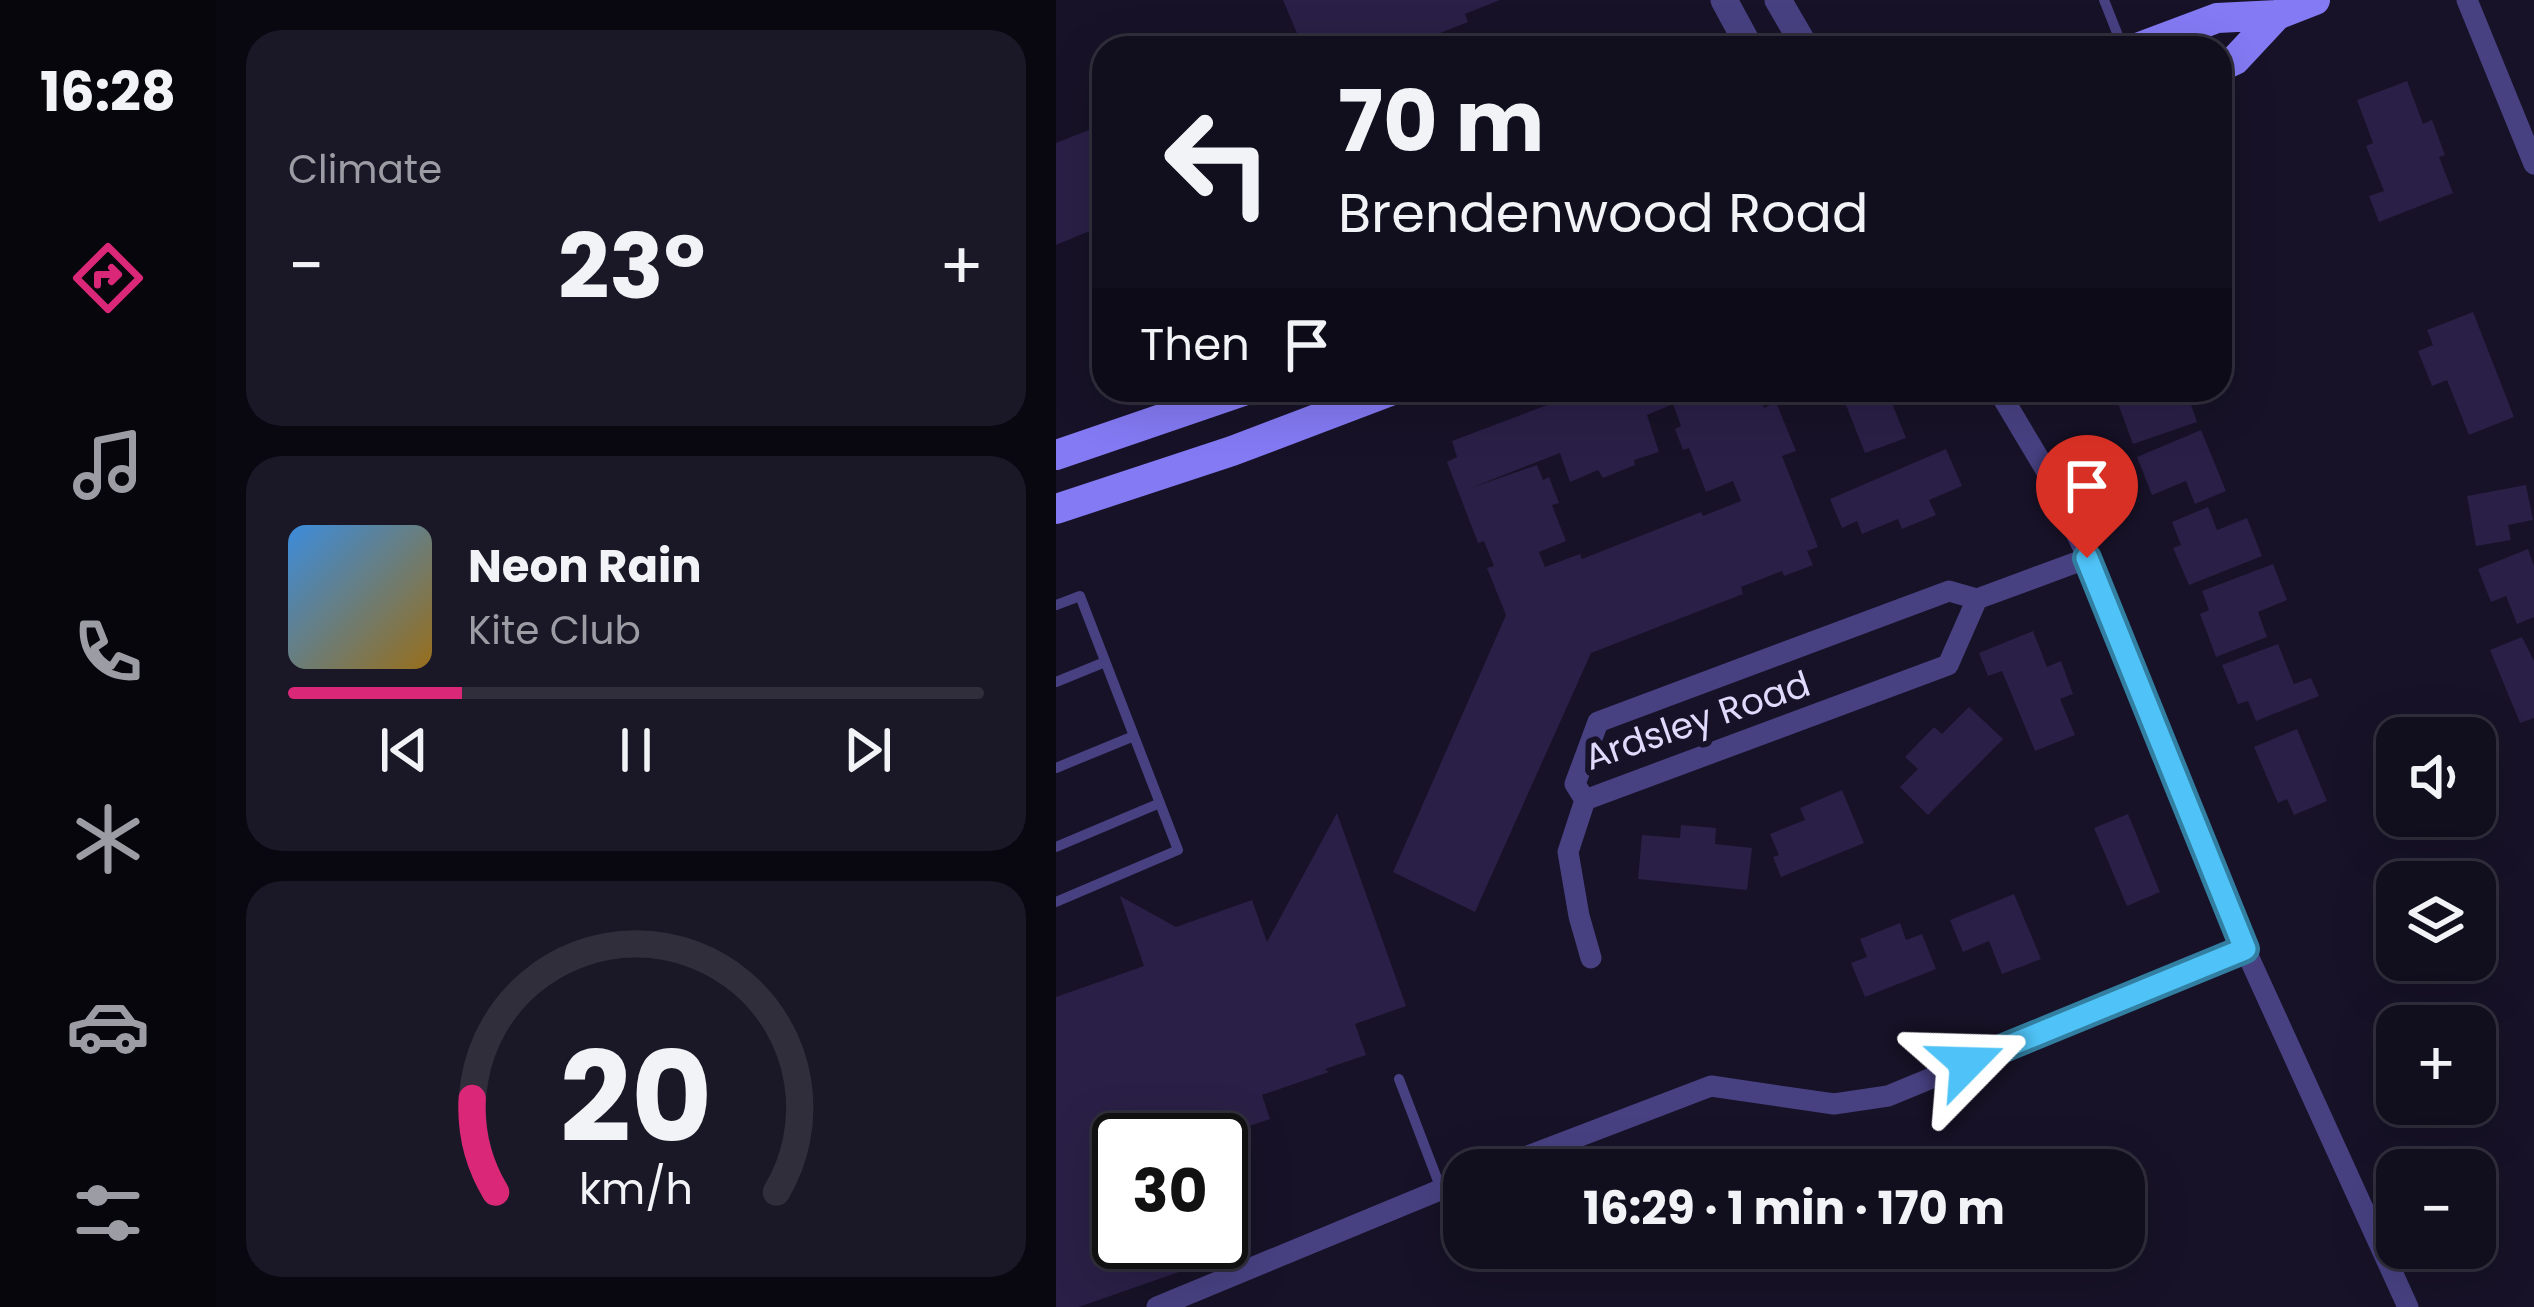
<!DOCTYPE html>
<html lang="en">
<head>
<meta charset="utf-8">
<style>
	body { margin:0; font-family:Poppins,sans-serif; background:#1a1726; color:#f1f3f6; height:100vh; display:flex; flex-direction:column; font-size:45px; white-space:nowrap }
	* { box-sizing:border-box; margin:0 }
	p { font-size:39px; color:#9c9ca4 }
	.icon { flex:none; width:66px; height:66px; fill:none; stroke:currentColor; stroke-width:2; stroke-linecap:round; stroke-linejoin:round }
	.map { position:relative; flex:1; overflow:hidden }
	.sheet { display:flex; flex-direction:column; gap:30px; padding:30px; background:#090810; width:840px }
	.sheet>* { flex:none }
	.hud { position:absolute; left:36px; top:36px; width:1140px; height:366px; border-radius:36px; box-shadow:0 12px 48px #0002,0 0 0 3px #302e3b; background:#110e1d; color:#f1f3f6; overflow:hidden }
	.buttons { position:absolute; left:1320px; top:717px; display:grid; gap:24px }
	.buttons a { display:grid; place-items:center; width:120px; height:120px; border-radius:24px; background:#110e1d; box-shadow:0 12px 48px #0002,0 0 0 3px #302e3b; font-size:60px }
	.speed { position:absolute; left:36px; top:1113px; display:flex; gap:24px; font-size:60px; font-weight:700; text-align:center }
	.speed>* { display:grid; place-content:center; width:156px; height:156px; border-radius:50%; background:#110e1d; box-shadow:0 12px 48px #0002,0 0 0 3px #302e3b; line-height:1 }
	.speed .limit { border:6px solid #111; border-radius:18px; background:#fff; color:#111 }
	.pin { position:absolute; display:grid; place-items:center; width:102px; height:102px; color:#fff; margin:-123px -51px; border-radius:50% 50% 50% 0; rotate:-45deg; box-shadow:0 0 12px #0007 }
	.pin .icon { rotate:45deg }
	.me { position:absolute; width:132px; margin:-66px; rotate:68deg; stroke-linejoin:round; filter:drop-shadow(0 0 9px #0008) }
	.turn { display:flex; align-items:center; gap:42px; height:252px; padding:0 48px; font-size:54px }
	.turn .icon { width:156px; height:156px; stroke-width:2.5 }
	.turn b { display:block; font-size:84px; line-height:102px }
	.then { display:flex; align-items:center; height:114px; padding:0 48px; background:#0003; gap:24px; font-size:45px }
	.big { font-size:90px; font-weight:700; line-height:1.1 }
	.sheet .tile { flex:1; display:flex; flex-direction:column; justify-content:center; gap:18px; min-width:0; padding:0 42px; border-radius:36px; background:#1a1726 }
	.sheet .dial { align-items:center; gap:0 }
	.dial svg { height:312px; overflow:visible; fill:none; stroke:#302e3b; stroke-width:7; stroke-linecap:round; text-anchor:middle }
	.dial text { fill:#f1f3f6; stroke:none }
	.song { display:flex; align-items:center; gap:36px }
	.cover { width:144px; height:144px; border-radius:18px; background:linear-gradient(135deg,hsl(210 70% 55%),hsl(40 70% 35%)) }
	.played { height:12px; border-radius:6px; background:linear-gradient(90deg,#db2777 25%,#302e3b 25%) }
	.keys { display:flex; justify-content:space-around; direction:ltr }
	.heat { display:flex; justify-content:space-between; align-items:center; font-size:66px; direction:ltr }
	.trip { position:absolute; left:387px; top:1149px; width:702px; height:120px; border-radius:36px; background:#110e1d; box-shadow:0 12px 48px #0002,0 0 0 3px #302e3b; font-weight:700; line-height:120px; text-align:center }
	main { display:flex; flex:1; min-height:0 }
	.tabs { display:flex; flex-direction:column; width:216px; justify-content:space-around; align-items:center; background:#07060c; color:#9c9ca4 }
	.tabs .icon { width:84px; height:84px }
	.tabs .active { color:#db2777 }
	.tabs b { font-size:54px; color:#f1f3f6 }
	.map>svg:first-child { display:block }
	.building { fill:#2a1f46; fill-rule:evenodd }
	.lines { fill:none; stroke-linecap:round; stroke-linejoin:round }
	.service { stroke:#474182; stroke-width:10 }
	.minor { stroke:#474182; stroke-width:21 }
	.tertiary { stroke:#474182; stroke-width:27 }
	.secondary { stroke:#847af4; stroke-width:30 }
	.route-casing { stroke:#337fa1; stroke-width:30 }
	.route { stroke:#4fc3f7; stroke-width:21 }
	.labels { text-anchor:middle; stroke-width:12; stroke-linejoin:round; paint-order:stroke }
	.street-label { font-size:36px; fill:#e0dbfc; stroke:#171227 }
</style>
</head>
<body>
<main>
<nav class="tabs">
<b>16:28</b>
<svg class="icon active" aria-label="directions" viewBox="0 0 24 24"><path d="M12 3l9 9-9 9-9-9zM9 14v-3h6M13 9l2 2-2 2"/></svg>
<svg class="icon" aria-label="music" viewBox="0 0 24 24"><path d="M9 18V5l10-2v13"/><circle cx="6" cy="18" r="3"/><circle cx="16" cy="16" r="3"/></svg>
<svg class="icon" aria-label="phone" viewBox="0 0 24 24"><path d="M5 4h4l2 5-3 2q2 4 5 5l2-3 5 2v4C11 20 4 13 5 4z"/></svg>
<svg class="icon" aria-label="climate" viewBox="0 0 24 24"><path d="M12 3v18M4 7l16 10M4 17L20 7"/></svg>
<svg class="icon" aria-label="car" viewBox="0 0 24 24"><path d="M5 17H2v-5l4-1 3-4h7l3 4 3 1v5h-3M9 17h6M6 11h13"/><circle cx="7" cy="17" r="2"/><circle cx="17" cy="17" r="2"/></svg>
<svg class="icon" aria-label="filters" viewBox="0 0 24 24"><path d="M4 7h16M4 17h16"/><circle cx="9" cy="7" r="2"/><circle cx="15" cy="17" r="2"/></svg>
</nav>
<section class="sheet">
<div class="tile"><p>Climate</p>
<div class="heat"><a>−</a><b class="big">23°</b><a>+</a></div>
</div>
<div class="tile">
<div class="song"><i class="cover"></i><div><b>Neon Rain</b><p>Kite Club</p></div></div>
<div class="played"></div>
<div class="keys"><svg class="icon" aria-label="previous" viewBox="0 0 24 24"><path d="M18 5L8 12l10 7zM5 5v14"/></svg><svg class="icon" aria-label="pause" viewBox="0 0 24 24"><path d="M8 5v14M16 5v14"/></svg><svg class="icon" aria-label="next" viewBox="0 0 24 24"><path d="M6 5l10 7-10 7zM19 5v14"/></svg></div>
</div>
<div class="tile dial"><svg viewBox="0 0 100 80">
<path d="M14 69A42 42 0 1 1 86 69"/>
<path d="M14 69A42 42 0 0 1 8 45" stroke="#db2777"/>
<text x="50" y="56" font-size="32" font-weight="700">20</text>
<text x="50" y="72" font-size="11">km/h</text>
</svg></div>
</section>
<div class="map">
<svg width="1478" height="1307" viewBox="0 0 1478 1307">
	<rect width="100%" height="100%" fill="#171227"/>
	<path class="building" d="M227,0H444L409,14L412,22L346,48H341L339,42L331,48H250L247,38H243Z
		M1351,81L1367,124L1376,120L1389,155L1383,157L1397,193L1323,222L1313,196L1328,191L1310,146L1317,143L1301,100Z
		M48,124V225L0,245V143Z
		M1417,312L1458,417L1413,435L1391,380L1376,386L1362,351L1377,345L1371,330Z
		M531,390H693L698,402L705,400L708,408L720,402L740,451L726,456L762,547L751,551L757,565L728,576L726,571L685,587L687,594L535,653L419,912L337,872L450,615L431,568L438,566L428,541L422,543L391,462L401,457L396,441ZM617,404L625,426L619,429L627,450L633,448L650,492L677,481L685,501L647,516L645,512L526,559L524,554L489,567L483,552L510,541L496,505L503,503L493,477L487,480L481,465L412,489L504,453L514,482L542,470L547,478L579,465L578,460L603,452L591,415Z
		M784,390H846L849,398L836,403L850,438L809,453Z
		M1057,390H1104L1105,394L1115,390H1130L1141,422L1077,444Z
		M1145,430L1170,491L1139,504L1130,481L1096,495L1081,457Z
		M890,449L906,486L873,500L880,515L846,529L842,519L806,534L801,521L786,528L774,499Z
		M1470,485L1477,520L1452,525L1455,540L1420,546L1411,496Z
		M1152,507L1161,530L1191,518L1206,556L1133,585L1117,548L1125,545L1116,522Z
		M1472,549L1478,566V617L1461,624L1450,596L1435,602L1422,569Z
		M1217,564L1231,600L1202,612L1211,637L1160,657L1144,614L1153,610L1146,591Z
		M977,631L991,667L1005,661L1017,694L1004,699L1019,735L979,751L946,671L932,676L923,653Z
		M1466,637L1478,661V718L1464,723L1434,650Z
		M1222,644L1238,684L1255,678L1263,696L1200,721L1192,701L1182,704L1166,665Z
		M913,707L947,739L872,815L844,787L862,769L849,757L878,727L886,734Z
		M1241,729L1271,801L1238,815L1231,799L1222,803L1198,747Z
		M786,790L808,843L725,877L717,857L723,855L714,834L749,820L744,808Z
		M281,813L350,1006L299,1024L310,1055L269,1069L273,1072L206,1095L214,1119L158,1138L151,1116L81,1140H63V1146L47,1152L63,1196V1242H165L166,1221L177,1253L23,1307H0V997L88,966L64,896L120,927L196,900L211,942Z
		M1072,814L1104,892L1071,906L1038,828Z
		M625,825L660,828L659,844L696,848L691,890L582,879L586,835L624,838Z
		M958,894L985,959L946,974L933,941L907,952L894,920Z
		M844,923L850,940L866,934L880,969L809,997L795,963L811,957L804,939Z"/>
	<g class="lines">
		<path class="service" d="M1048,0L1067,48
			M0,605L24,596L122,850L0,902
			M0,682L49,662
			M0,768L78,736
			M0,847L104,803
			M343,1079L385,1189"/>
		<path class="minor" d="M1411,0L1478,164
			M942,390L991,472L1032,558L1189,949L1352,1307
			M921,599L892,665L529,800L519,784L542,722L893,591L921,599L1032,558
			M529,800L512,852L523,916L535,958
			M435,1170L655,1086L778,1104L832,1096L1189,949
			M101,1307L408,1180"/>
		<path class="tertiary" d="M668,0L694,48
			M722,0L750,48"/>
		<path class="secondary" d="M1081,48L1161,18L1221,15L1259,0
			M1164,67L1179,60L1221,15
			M0,455L190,390
			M0,509L176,451L337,390"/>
	</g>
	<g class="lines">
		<g class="route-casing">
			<path id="route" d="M911,1063L1189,949L1031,558"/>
		</g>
		<use href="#route" class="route"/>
	</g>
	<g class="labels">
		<g class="street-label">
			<text transform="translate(641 720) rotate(-19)" y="13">Ardsley Road</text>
		</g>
	</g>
</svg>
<div class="buttons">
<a><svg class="icon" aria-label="sound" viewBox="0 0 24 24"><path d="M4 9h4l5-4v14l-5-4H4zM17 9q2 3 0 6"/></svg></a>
<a><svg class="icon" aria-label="layers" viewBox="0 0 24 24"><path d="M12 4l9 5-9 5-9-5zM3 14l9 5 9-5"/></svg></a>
<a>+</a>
<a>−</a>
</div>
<div class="speed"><div class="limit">30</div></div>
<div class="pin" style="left:1031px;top:558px;background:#d93025"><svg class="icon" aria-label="arrive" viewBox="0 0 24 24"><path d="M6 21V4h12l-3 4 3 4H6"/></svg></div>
<svg class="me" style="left:911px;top:1063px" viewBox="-20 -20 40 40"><path d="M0-17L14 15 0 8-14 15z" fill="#4fc3f7" stroke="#fff" stroke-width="4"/></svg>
<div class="trip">16:29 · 1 min · 170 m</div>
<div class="hud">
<div class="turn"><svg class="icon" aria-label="left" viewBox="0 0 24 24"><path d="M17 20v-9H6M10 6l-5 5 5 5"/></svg><div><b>70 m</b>Brendenwood Road</div></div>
<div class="then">Then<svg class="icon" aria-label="arrive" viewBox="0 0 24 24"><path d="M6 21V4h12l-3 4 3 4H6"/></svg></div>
</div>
</div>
</main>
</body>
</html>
